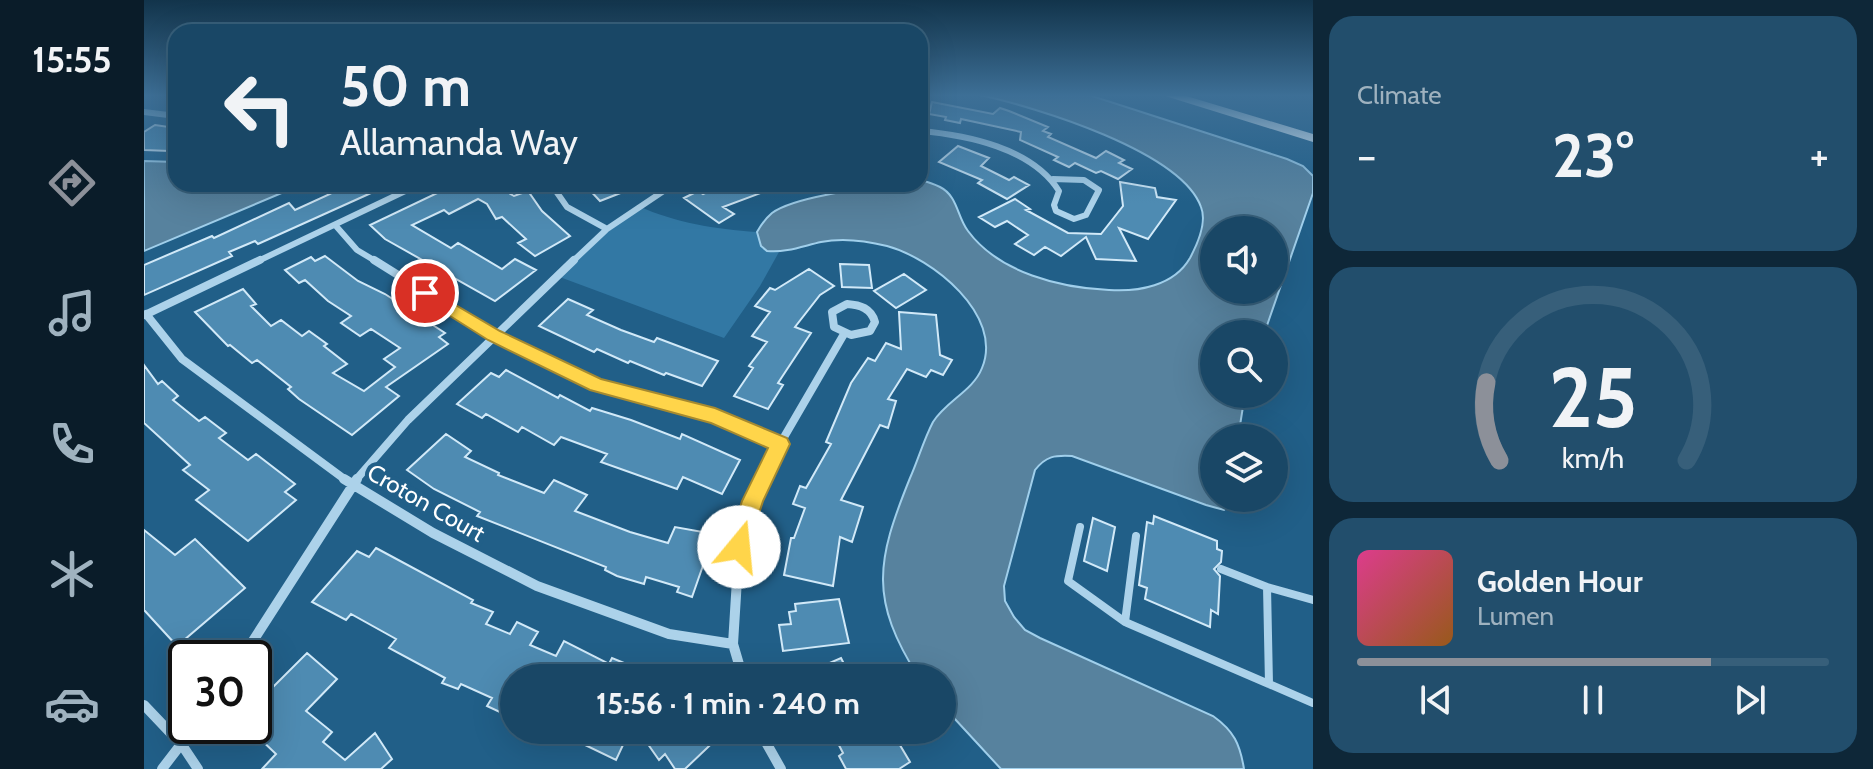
<!DOCTYPE html>
<html lang="en">
<head>
<meta charset="utf-8">
<style>
	body { margin:0; font-family:Cabin,sans-serif; background:#224e6c; color:#f1f3f6; height:100vh; display:flex; flex-direction:column; font-size:30px; white-space:nowrap }
	* { box-sizing:border-box; margin:0 }
	p { font-size:26px; color:#9fb2bf }
	.icon { flex:none; width:44px; height:44px; fill:none; stroke:currentColor; stroke-width:2; stroke-linecap:round; stroke-linejoin:round }
	.map { position:relative; flex:1; overflow:hidden }
	.details { display:flex; flex-direction:column; gap:16px; padding:16px; background:#0e2738; width:560px }
	.details>* { flex:none }
	.guide { position:absolute; left:24px; top:24px; width:760px; height:168px; border-radius:24px; box-shadow:0 8px 32px #0002,0 0 0 2px #375f7a; background:#194766; color:#f1f3f6; overflow:hidden }
	.tools { position:absolute; left:1056px; top:216px; display:grid; gap:16px }
	.tools a { display:grid; place-items:center; width:88px; height:88px; border-radius:50%; background:#194766; box-shadow:0 8px 32px #0002,0 0 0 2px #375f7a; font-size:40px }
	.speed { position:absolute; left:24px; top:640px; display:flex; gap:16px; font-size:40px; font-weight:700; text-align:center }
	.speed>* { display:grid; place-content:center; width:104px; height:104px; border-radius:50%; background:#194766; box-shadow:0 8px 32px #0002,0 0 0 2px #375f7a; line-height:1 }
	.speed .limit { border:4px solid #111; border-radius:12px; background:#fff; color:#111 }
	.pin { position:absolute; display:grid; place-items:center; width:68px; height:68px; color:#fff; margin:-34px; border:4px solid #fff; border-radius:50%; box-shadow:0 2px 8px #0007 }
	.me { position:absolute; width:88px; margin:-44px; rotate:17deg; stroke-linejoin:round; filter:drop-shadow(0 0 6px #0008) }
	.turn { display:flex; align-items:center; gap:28px; height:168px; padding:0 40px; font-size:36px }
	.turn .icon { width:104px; height:104px; stroke-width:2.5 }
	.turn b { display:block; font-size:56px; line-height:68px }
	.big { font-size:60px; font-weight:800; line-height:1.1 }
	.details .tile { flex:1; display:flex; flex-direction:column; justify-content:center; gap:12px; min-width:0; padding:0 28px; border-radius:24px; background:#224e6c }
	.details .dial { align-items:center; gap:0 }
	.dial svg { height:208px; overflow:visible; fill:none; stroke:#375f7a; stroke-width:7; stroke-linecap:round; text-anchor:middle }
	.dial text { fill:#f1f3f6; stroke:none }
	.song { display:flex; align-items:center; gap:24px }
	.cover { width:96px; height:96px; border-radius:12px; background:linear-gradient(135deg,hsl(330 70% 55%),hsl(30 70% 35%)) }
	.played { height:8px; border-radius:4px; background:linear-gradient(90deg,#8c9099 75%,#375f7a 75%) }
	.keys { display:flex; justify-content:space-around; direction:ltr }
	.heat { display:flex; justify-content:space-between; align-items:center; font-size:44px; direction:ltr }
	.trip { position:absolute; left:356px; top:664px; width:456px; height:80px; border-radius:40px; background:#194766; box-shadow:0 8px 32px #0002,0 0 0 2px #375f7a; font-weight:800; line-height:80px; text-align:center }
	main { display:flex; flex:1; min-height:0 }
	.tab-bar { display:flex; flex-direction:column; width:144px; justify-content:space-around; align-items:center; background:#0a1c29; color:#9fb2bf }
	.tab-bar .icon { width:56px; height:56px }
	.tab-bar .on { color:#8c9099 }
	.tab-bar b { font-size:36px; color:#f1f3f6 }
	.map>svg:first-child { display:block }
	.green { fill:#3278a4 }
	.water { fill:#57829e; stroke:#a0cfeb; stroke-width:2; fill-rule:evenodd }
	.building { fill:#4e8bb2; stroke:#d1e9f8; stroke-width:2 }
	.lines { fill:none; stroke-linecap:round; stroke-linejoin:round }
	.lane { stroke:#acd2ea; stroke-width:8 }
	.street-far2 { stroke:#acd2ea; stroke-width:6 }
	.street-far1 { stroke:#acd2ea; stroke-width:8 }
	.street { stroke:#acd2ea; stroke-width:10 }
	.primary { fill:#f0f8fe; fill-rule:evenodd }
	.route { fill:#ffd54a; stroke:#a68a30; stroke-width:2 }
	.labels { text-anchor:middle; stroke-width:8; stroke-linejoin:round; paint-order:stroke }
	.street-label { font-size:24px; fill:#fff; stroke:#215f88 }
</style>
</head>
<body>
<main>
<nav class="tab-bar">
<b>15:55</b>
<svg class="icon on" aria-label="directions" viewBox="0 0 24 24"><path d="M12 3l9 9-9 9-9-9zM9 14v-3h6M13 9l2 2-2 2"/></svg>
<svg class="icon" aria-label="music" viewBox="0 0 24 24"><path d="M9 18V5l10-2v13"/><circle cx="6" cy="18" r="3"/><circle cx="16" cy="16" r="3"/></svg>
<svg class="icon" aria-label="phone" viewBox="0 0 24 24"><path d="M5 4h4l2 5-3 2q2 4 5 5l2-3 5 2v4C11 20 4 13 5 4z"/></svg>
<svg class="icon" aria-label="climate" viewBox="0 0 24 24"><path d="M12 3v18M4 7l16 10M4 17L20 7"/></svg>
<svg class="icon" aria-label="car" viewBox="0 0 24 24"><path d="M5 17H2v-5l4-1 3-4h7l3 4 3 1v5h-3M9 17h6M6 11h13"/><circle cx="7" cy="17" r="2"/><circle cx="17" cy="17" r="2"/></svg>
</nav>
<div class="map">
<svg width="1169" height="769" viewBox="0 0 1169 769">
	<rect width="100%" height="100%" fill="#215f88"/>
	<path class="green" d="M494,206C533,223 570,229 613,232L623,251L635,252L616,286L580,338L413,276Z"/>
	<path class="water" d="M836,95H945L1143,159L1159,166L1169,176V193L1120,334H1070V394H1101L1094,438H1070V498H1089L1088,503L1080,510L1062,505L928,456C911,455 902,456 891,470L860,586L861,601L870,617L881,630L896,638L1069,716C1090,731 1096,744 1100,769H857L798,705V678H775C725,599 732,562 766,478C774,460 780,439 789,422C802,401 829,391 838,368C860,315 788,258 743,246C723,241 697,238 677,242C659,246 642,253 623,251L617,246L613,232C617,225 622,218 628,213C656,193 748,186 778,181C782,181 792,185 796,187C814,196 813,217 824,231C855,273 917,288 965,290C994,292 1030,286 1046,258C1053,245 1063,222 1057,207C1037,151 891,107 836,95ZM1070,230H1130V290H1070Z
		M0,161L32,162V184H159L0,251Z"/>
	<path class="building" d="M788,102L849,114L856,108L865,111L904,127L899,131L907,134L904,137L952,158L962,151L980,160L975,163L988,169L974,179L957,171L952,173L931,163L925,167L910,160L914,157L876,140L877,132L817,119L816,123L801,120L802,117L785,114Z
		M11,125L32,128V146L26,151L0,150V132Z
		M814,146L845,158L837,166L865,180L870,177L885,185L863,199L834,183L838,180L795,162Z
		M976,182L1011,188L1013,197L1032,200L1004,239L975,228L992,261L952,259L942,237L917,256L901,247L890,255L871,244L884,235L863,221L851,227L835,217L871,199L886,209L882,210L924,233L957,234L979,206Z
		M191,184H247L114,244L111,241L85,252L88,256L0,295V265L68,236L70,238L145,203L151,210L186,194L180,188Z
		M312,184H349L370,196L384,191L398,211L426,236L391,256L374,243L382,239L358,217L352,219L343,204L334,199L305,214L300,210L268,225L307,248L314,243L358,269L371,259L392,270L351,301L241,239L226,225Z
		M440,184H496L497,185L456,201Z
		M580,184H638V185L579,207L590,214L575,223L540,198L554,191L559,194Z
		M181,256L214,281L241,294L301,333L295,337L304,344L242,387L255,396L208,435L155,399L144,389L147,387L113,360L108,363L86,345L84,346L51,312L99,289L112,304L107,306L127,326L137,320L158,336L165,331L183,344L180,346L203,364L189,373L220,391L251,367L240,359L256,348L227,329L216,336L197,323L207,316L184,301L161,280L155,283L141,270L167,257L171,261Z
		M696,264L725,265L728,288L698,287Z
		M665,269L690,286L676,295L651,327L667,333L634,383L639,385L624,409L590,396L609,368L605,366L623,342L608,336L626,312L611,306L626,288L631,290Z
		M760,274L782,290L752,308L730,291Z
		M424,299L449,310L443,315L477,330L510,342L513,338L574,361L558,386L522,373L520,375L486,361L484,363L453,349L450,352L395,326Z
		M755,312L792,315L796,355L808,360L799,375L787,370L782,377L763,369L744,399L752,401L744,428L736,425L697,500L719,507L708,542L696,537L689,586L640,575L647,538H650L661,508L649,504L656,486L662,488L687,444L682,442L707,383L724,358L731,361L742,343L757,349Z
		M0,365L14,384L18,381L34,396L29,400L55,421L61,417L82,433L75,438L104,460L112,454L151,484L141,492L152,500L104,541L52,500L65,490L39,470L46,465L0,423Z
		M362,370L414,398L416,395L446,411L448,408L487,420L536,439L538,434L596,460L578,494L539,477L533,489L457,462L463,454L417,437L410,445L378,427L374,432L342,414L338,418L313,404L347,373L355,377Z
		M302,434L327,451L321,457L355,473L354,475L400,493L410,480L443,495L431,511L486,532L524,543L531,527L570,534L548,597L533,592L535,587L502,577L500,584L473,576L461,570L462,567L333,516L336,512L290,489L263,470Z
		M1010,516L1073,541V549L1078,551L1077,562L1070,569L1076,576L1074,614L1067,610L1066,627L1001,599L1003,588L995,585L1003,522L1009,524Z
		M949,518L971,527L963,571L940,561Z
		M0,530L31,555L51,539L101,588L33,646L0,610Z
		M232,548L329,600L327,603L349,612L342,624L366,634L373,622L394,632L386,645L412,656L420,641L465,664L468,658L490,667L486,674L494,678H370V707L365,705L360,714L343,706L348,698L317,684L314,689L298,683L301,678L245,648L252,639L207,614L202,620L168,602L213,551L225,557Z
		M695,599L705,643L639,651L635,625L647,624L645,612L652,611L651,604Z
		M163,653L193,679L162,711L188,732L179,742L201,760L231,733L248,759L237,769H118L132,754L110,733V706Z
		M697,658L707,678H651Z
		M410,730H486L472,760Z
		M494,730H582L541,769H531L521,754L515,760Z
		M687,730H747L766,762L755,769H702L695,756L699,753Z"/>
	<g class="lines">
		<path class="lane" d="M936,527L924,581L981,622
			M992,536L981,622L1169,703
			M1077,569L1123,587
			M1125,684L1123,587L1169,600"/>
		<path class="street-far2" d="M0,112L32,116
			M776,131C823,135 888,148 915,191L910,205L912,211L930,219L942,215L955,190L940,180L909,179
			M407,184L423,207L463,229
			M192,226L213,250L233,262
			M112,262L276,184
			M428,262L463,229L530,184"/>
		<path class="street-far1" d="M230,260L350,335L452,385L571,416L636,444
			M703,304C716,305 727,308 731,322L726,331L707,335L690,327L688,312Z
			M2,314L38,359L203,481
			M1,315L116,260
			M211,481L264,420L430,260
			M618,481L636,444L700,334"/>
		<path class="street" d="M200,479L289,533L393,586L525,634L589,644
			M98,658L213,479
			M599,678L589,644L595,547L619,479
			M0,705L38,745L54,769
			M615,730L637,769
			M18,769L51,726"/>
		<path class="primary" d="M1018,95H1039L1169,134V142Z"/>
	</g>
	<linearGradient id="sky" x2="0" y2="1"><stop stop-color="#12344b"/><stop offset="0.47" stop-color="#3d6f96"/><stop offset="1" stop-color="#3d6f96" stop-opacity="0"/></linearGradient>
	<rect width="1169" height="203" fill="url(#sky)"/>
	<path class="route" d="M281,287L356,331L457,379L571,408L643,438L646,444L619,501L602,554L595,557L587,554L584,547L598,501L624,448L567,423L446,390L344,340L276,297V289Z"/>
	<g class="labels">
		<g class="street-label">
			<text transform="translate(282 503) rotate(30)" y="8">Croton Court</text>
		</g>
	</g>
</svg>
<div class="tools">
<a><svg class="icon" aria-label="sound" viewBox="0 0 24 24"><path d="M4 9h4l5-4v14l-5-4H4zM17 9q2 3 0 6"/></svg></a>
<a><svg class="icon" aria-label="search" viewBox="0 0 24 24"><circle cx="10" cy="10" r="6"/><path d="M15 15l6 6"/></svg></a>
<a><svg class="icon" aria-label="layers" viewBox="0 0 24 24"><path d="M12 4l9 5-9 5-9-5zM3 14l9 5 9-5"/></svg></a>
</div>
<div class="speed"><div class="limit">30</div></div>
<div class="pin" style="left:281px;top:293px;background:#d93025"><svg class="icon" aria-label="arrive" viewBox="0 0 24 24"><path d="M6 21V4h12l-3 4 3 4H6"/></svg></div>
<svg class="me" style="left:595px;top:547px" viewBox="-20 -20 40 40"><circle r="19" fill="#fff"/><path d="M0-13L10 11 0 6-10 11z" fill="#ffd54a"/></svg>
<div class="trip">15:56 · 1 min · 240 m</div>
<div class="guide">
<div class="turn"><svg class="icon" aria-label="left" viewBox="0 0 24 24"><path d="M17 20v-9H6M10 6l-5 5 5 5"/></svg><div><b>50 m</b>Allamanda Way</div></div>
</div>
</div>
<section class="details">
<div class="tile"><p>Climate</p>
<div class="heat"><a>−</a><b class="big">23°</b><a>+</a></div>
</div>
<div class="tile dial"><svg viewBox="0 0 100 80">
<path d="M14 69A42 42 0 1 1 86 69"/>
<path d="M14 69A42 42 0 0 1 9 39" stroke="#8c9099"/>
<text x="50" y="56" font-size="32" font-weight="700">25</text>
<text x="50" y="72" font-size="11">km/h</text>
</svg></div>
<div class="tile">
<div class="song"><i class="cover"></i><div><b>Golden Hour</b><p>Lumen</p></div></div>
<div class="played"></div>
<div class="keys"><svg class="icon" aria-label="previous" viewBox="0 0 24 24"><path d="M18 5L8 12l10 7zM5 5v14"/></svg><svg class="icon" aria-label="pause" viewBox="0 0 24 24"><path d="M8 5v14M16 5v14"/></svg><svg class="icon" aria-label="next" viewBox="0 0 24 24"><path d="M6 5l10 7-10 7zM19 5v14"/></svg></div>
</div>
</section>
</main>
</body>
</html>
